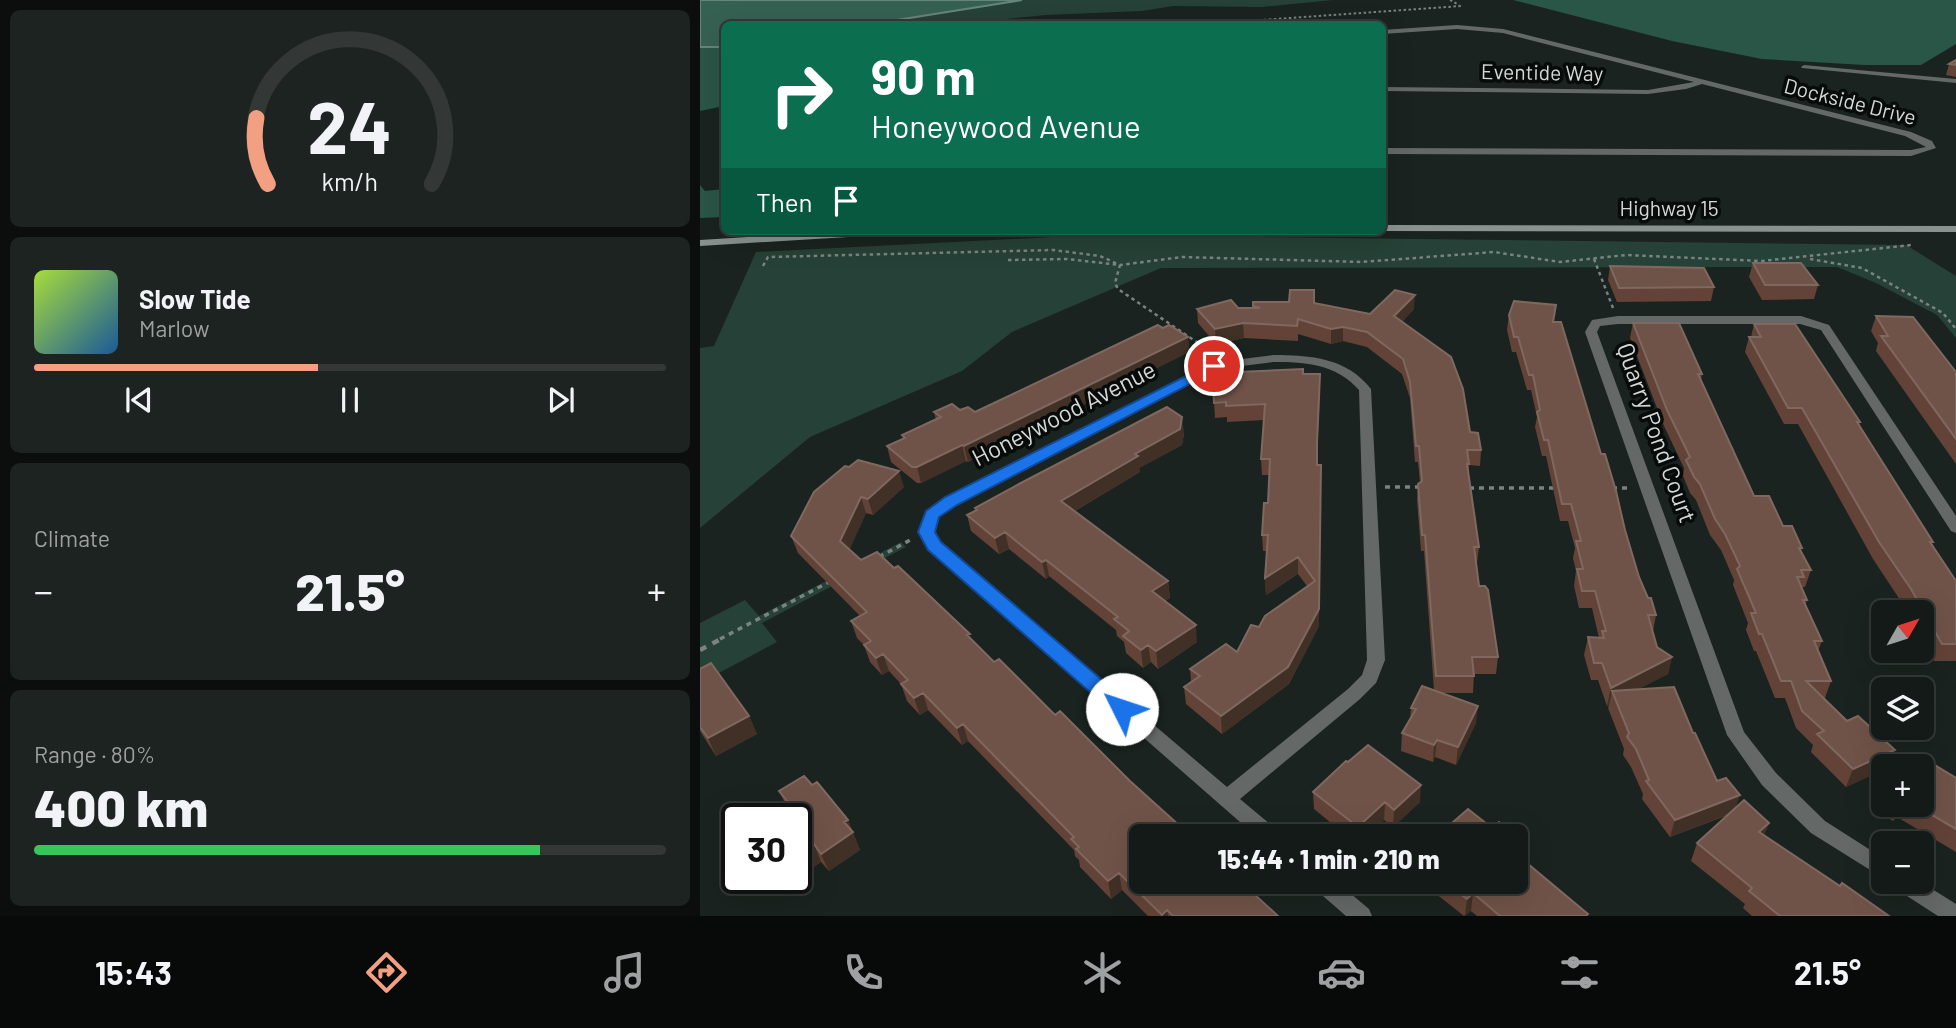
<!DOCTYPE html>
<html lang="en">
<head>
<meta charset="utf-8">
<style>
	body { margin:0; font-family:Barlow,sans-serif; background:#1d2320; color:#f1f3f6; height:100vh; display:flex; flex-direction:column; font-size:26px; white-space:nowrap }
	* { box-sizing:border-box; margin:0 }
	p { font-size:23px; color:#9da1a1 }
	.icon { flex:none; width:38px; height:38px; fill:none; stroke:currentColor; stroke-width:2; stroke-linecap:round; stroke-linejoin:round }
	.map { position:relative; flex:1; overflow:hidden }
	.drawer { display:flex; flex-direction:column; gap:10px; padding:10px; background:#0b0e0d; width:700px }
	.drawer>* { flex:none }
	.guide { position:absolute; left:21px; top:21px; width:665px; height:214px; border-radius:10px; box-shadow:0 7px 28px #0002,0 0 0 2px #333836; background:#0b6e4f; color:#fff; overflow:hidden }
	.needle { width:46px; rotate:51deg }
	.fabs { position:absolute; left:1171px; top:600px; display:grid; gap:14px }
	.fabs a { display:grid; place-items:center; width:63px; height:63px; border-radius:10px; background:#141a17; box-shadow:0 7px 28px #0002,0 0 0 2px #333836; font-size:35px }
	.speed { position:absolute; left:21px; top:803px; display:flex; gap:14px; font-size:35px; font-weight:700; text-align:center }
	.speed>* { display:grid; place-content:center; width:91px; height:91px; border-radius:50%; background:#141a17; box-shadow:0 7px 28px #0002,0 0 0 2px #333836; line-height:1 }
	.speed .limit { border:4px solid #111; border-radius:10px; background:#fff; color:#111 }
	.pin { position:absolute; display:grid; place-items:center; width:60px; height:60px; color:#fff; margin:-30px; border:4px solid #fff; border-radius:50%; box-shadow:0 2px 7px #0007 }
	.me { position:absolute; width:77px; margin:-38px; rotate:311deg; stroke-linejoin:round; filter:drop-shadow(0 0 5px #0008) }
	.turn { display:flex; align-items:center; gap:24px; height:147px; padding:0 35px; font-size:32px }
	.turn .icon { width:91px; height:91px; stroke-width:2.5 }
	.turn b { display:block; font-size:49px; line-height:60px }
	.then { display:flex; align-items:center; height:66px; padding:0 35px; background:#0003; gap:14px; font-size:26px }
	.big { font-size:52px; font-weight:800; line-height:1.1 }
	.drawer .card { flex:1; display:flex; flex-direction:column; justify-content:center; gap:10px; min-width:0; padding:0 24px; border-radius:10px; background:#1d2320 }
	.drawer .dial { align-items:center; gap:0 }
	.dial svg { height:182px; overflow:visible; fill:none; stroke:#333836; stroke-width:7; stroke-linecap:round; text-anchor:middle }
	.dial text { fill:#f1f3f6; stroke:none }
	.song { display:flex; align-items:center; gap:21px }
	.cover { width:84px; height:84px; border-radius:10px; background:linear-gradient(135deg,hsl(80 70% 55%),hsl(210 70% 35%)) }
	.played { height:7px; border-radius:4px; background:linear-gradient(90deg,#f3a082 45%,#333836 45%) }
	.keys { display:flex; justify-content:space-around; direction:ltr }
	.heat { display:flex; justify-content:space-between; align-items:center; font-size:38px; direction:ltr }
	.charge { height:10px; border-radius:5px; background:linear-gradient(90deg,#34c759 80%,#333836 0) }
	.trip { position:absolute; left:429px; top:824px; width:399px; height:70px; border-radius:10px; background:#141a17; box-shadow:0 7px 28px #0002,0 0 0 2px #333836; font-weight:800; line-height:70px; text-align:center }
	.tabs { display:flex; height:112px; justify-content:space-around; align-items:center; background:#080a09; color:#9da1a1 }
	.tabs .icon { width:49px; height:49px }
	.tabs .active { color:#f3a082 }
	.tabs b { font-size:32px; color:#f1f3f6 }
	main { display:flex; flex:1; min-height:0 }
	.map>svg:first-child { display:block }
	.green { fill:#264137 }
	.forest { fill:#2a5647 }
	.water { fill:#366152; stroke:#65857a; stroke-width:2 }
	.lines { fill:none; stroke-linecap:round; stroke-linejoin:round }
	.path-far3 { stroke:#7b827f; stroke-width:2; stroke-dasharray:2.5 2.5; stroke-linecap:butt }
	.path-far2 { stroke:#7b827f; stroke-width:2.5; stroke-dasharray:3.5 3.5; stroke-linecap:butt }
	.path-far1 { stroke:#7b827f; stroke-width:3.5; stroke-dasharray:5 5; stroke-linecap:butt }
	.path { stroke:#7b827f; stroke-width:4.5; stroke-dasharray:7 7; stroke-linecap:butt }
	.service { fill:#646867; fill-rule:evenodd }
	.minor { fill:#646867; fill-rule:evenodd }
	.secondary { fill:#8a928f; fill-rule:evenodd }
	.wall { fill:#634337 }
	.shaded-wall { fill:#413026 }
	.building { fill:#705348; stroke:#7f685f; stroke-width:2 }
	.route { fill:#1a73e8; stroke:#114b97; stroke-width:2 }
	.labels { text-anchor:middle; stroke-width:7; stroke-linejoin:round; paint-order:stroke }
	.far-street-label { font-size:21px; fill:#d4d9d7; stroke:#070b09 }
	.street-label { font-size:24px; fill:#d4d9d7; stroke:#070b09 }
</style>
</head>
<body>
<main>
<section class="drawer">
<div class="card dial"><svg viewBox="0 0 100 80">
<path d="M14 69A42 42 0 1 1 86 69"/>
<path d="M14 69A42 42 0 0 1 9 40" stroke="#f3a082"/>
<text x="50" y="56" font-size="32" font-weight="700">24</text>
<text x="50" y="72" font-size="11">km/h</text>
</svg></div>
<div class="card">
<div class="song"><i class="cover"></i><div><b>Slow Tide</b><p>Marlow</p></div></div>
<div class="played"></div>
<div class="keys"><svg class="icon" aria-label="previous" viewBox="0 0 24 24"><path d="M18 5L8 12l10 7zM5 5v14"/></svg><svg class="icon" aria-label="pause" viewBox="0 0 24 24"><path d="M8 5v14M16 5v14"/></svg><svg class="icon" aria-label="next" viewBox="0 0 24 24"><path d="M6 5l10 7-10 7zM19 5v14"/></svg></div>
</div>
<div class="card"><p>Climate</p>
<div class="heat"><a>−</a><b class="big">21.5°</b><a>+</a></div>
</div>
<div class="card"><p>Range · 80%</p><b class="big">400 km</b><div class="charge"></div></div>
</section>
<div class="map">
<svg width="1256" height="916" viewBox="0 0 1256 916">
	<rect width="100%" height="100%" fill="#1a231f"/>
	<path class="green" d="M322,0H633L561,7L473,6L442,11L346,15L257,24H172Z
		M393,235L1206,245L1256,276V338L1237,315L1176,283L1137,267L461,268L312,332L262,371L110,437L0,528V348L14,346L56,252Z
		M201,542L206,547L62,623L77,642L0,683V623L45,600L59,616Z"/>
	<path class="forest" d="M813,0H1256V44L1221,65H1165L1062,59L972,41Z
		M0,47H24V106L0,111Z
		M0,185L5,191L24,189V217L0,218Z"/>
	<path class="water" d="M0,0H322L172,24H24V47H0Z"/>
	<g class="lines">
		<path class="path-far3" d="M750,0L759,5
			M504,24L761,6"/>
		<path class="path-far2" d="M894,259L913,308
			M1110,259L1162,268L1243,313L1256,329
			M308,260L367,259L420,265L415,283L418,289L510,351
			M63,266L68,257L353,250L400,256L420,265L482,257L662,262L794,252L860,262L926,255L1062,261L1211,245"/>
		<path class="path-far1" d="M685,487H722
			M769,488H855
			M912,488H929
			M179,557L212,539
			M20,639L131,581"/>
		<path class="path" d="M0,650L23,638"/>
		<path class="service" d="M1104,65L1256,79V83L1102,68L1101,67Z"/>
		<path class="minor" d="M757,25L803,29L1211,132L1232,141L1236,148L1211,156L682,154V148L1211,150L1226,147L1205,136L1002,84L986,89L948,94L682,91V87L948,90L994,82L803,33L757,29L682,34V30Z
			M918,316H1101L1129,325L1256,516V533L1251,531L1121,330L1100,324H918L900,326L897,332L1044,732L1076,773L1125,821L1183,858V878L1111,833L1062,785L1027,735L885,332L892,320Z
			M573,355C611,355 647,358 671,389L685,660L676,683L660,699L540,799L577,830L580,836H556L229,550L218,532L227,512L246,498L510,363ZM573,362C606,362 636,364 659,390L667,660L662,675L648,689L527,787L240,543L234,532L239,517L256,504L518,369Z
			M612,882H637L669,909L672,916H646L615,889Z
			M1193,882H1221L1256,904V916H1238L1196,889Z"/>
		<path class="secondary" d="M682,225L1256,226V232L682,231Z
			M146,231H202L197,234L0,246V240Z"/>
	</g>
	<path class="wall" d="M1256,60V77L1246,75L1249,64Z
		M1053,263L1118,285L1114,299L1062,300L1049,277Z
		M910,266L1014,287L1011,301L917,302L908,280Z
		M553,302L614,303L670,314L714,309L702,322L781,450L780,466L769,465L768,473L779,547L777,563H776L779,586L798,657L796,674H774L773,693H742L776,723L756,765L735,757L733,762L701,751L702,733L710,719L711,708L734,690L724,551H721L717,500L718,484L720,483L718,462H715L710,398L702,374L667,347L643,341L631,344L598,334V341L544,338L516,344L498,323L497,309L553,308Z
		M809,315L853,322L925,530L939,577L956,615L953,631L957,647L972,657L968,674L938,689L993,733L1017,781L1036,807L1069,823L1064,835L1140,886L1189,916H1052L1043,908L1045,904L991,861L997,843L1028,815L970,837L942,799L943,794L931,767L923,755L924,749L908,708L909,705L907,706L898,680H891L884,655L888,637L899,638L892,608H879L874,586L876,571L873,558L875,548L868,521H860L846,456H842L835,427L837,417L831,390H827L816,352H812L807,330Z
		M1176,316L1256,372V464L1176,351L1178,343L1171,331Z
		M933,323L1002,374L1001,380L1054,496L1102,548L1101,551L1111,570L1105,587H1101L1107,600L1105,606L1122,641L1118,651L1131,681L1125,698H1124L1183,766V770L1146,787L1111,752L1113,745L1096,728L1085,698H1075L1056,651H1054L1046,630L1048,623L1033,585L1034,580L1021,550L1010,535L996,500L990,493L983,476L984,468L964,426L930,338Z
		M1054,324L1160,422L1159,425L1233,542L1232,544L1256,581V661H1234L1222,638V612H1208L1173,559L1098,424H1084L1045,352L1049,337H1051Z
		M463,328L488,337L489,352L268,462L266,461L221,483H217L191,462L187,446L203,439L202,435L236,420L234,412L260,410L275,412Z
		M603,374L620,389L617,458L619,626L589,684L522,734L486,704L484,687L491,682L490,669L537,652L559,627L607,586L598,574L566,595L565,578L567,551H563L562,535L568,503L569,475H562L561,459L564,420L527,422V417L515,418L513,384Z
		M484,433L482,445L439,468L440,472L375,511L468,581L470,598L465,601L497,642L458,669L451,662L443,668L426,653L424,642L417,636L416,630L349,576L346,579L309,549L299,554L271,531L267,515L275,511V508Z
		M204,487L173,515L166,513L149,550L161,560L272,640L294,662L430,781L578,916H448L422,890L411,899L380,867L379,860L375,856L374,850L268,741L262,745L228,710L220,715L207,701L201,684L189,671L182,675L170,662L164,645L157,638L151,621L160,616L98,553L91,536L114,492Z
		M0,669L49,716L57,734L16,756L0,731Z
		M1225,763L1256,778V852L1197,817L1193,821L1171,807L1179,790L1183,785V805H1222Z
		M112,785L148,820L160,850L129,871L121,862L105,873L96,862V819L85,803L79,791Z
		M613,792L720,802L693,827L684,820L666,836H647L614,809Z
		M792,828L825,843L823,860L888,916H777L771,911L764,916L721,882H816Z"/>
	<path class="shaded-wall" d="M715,295L714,309L694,331V316Z
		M543,323L544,338L516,344L515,329Z
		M643,327V341L631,344V329Z
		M488,337L489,352L268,462L264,446Z
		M482,417L484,433L482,445L439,468L440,472L364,517L361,501L435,454Z
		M262,445L266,461L221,483L217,467Z
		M621,465L619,626L589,684L522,734L521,716L619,609Z
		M199,471L204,487L173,515L168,499Z
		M161,497L166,513L146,558L140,541Z
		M305,532L309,549L299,554L295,538Z
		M598,557V574L566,595L565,578Z
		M346,560L349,576L346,579L342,562Z
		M468,581L470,598L454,608L452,591Z
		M496,625L497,642L458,669L456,651Z
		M448,645L451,662L443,668L441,650Z
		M183,654L189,671L182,675L176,658Z
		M972,657L968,674L916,701L912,691L909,705L907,706L911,688Z
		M223,693L228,710L220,715L214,698Z
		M778,706L776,723L756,765L758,747Z
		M49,716L57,734L16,756L8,738Z
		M263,724L268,741L262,745L257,728Z
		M737,740L735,757L733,762L734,745Z
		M1195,750L1188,766H1183V770L1146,787L1153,769Z
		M721,785L720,802L693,827L694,810Z
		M1040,795L1034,812L970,837L975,820Z
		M685,802L684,820L666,836H657L658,827Z
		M1201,805H1203L1193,821Z
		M148,820L160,850L129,871L121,854L144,822Z
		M1069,823L1062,840L1059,832Z
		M825,843L822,860L816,867V852Z
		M114,844L121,862L105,873L97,856Z
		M419,873L422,890L411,899L408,881Z
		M773,893L771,911L765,916L767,899Z
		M467,910L468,916H462V915Z"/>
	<path class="building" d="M1256,60V65L1249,64Z
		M1053,263H1101L1118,285H1065Z
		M910,266L1004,268L1014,287L919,288Z
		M590,290H614V303L670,314L695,290L715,295L694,316L751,357L763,389L770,432L778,433L781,450H767L769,464H767L779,547H774L779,586H785L788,590L798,657H772L774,676H736L725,535H722L718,484L722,481L719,446H716L710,382L703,359L667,332L643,327L631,329L598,319L597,326L543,323L515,329L497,309L531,300L538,308H560L553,306V302H589Z
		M814,301L856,305L853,322H861L901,454H905L916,491L925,530L939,577L948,598H951L956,615H948L957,647L972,657L911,688L902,663H894L888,637L904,638L902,631H906L895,591H882L877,569H883L876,541H881L871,504H862L848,440H844L837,412L840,410L833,375H829L818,337H814L809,315Z
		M1176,316L1213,317L1256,372V439L1181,336H1188Z
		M933,323H979L1002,374H998L1054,496H1069L1083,526H1092L1102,548H1099L1111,570H1101L1104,577H1097L1107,600H1103L1122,641H1114L1131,681H1106L1147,721L1158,716L1195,750L1153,769L1117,734L1124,731L1102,711L1091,681H1081L1062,634H1059L1051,613H1056L1037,569L1040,566L1025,534L1015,519L1000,484L994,477L986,460L990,457L967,410Z
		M1054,324H1095L1160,422H1157L1233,542H1230L1256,581V644H1242L1211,589L1179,542L1102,408H1088L1049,337H1061Z
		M458,325L463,328L469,325L488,337L264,446L262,445L217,467H212L187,446L205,438L202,435L241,417L234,412L252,404L260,410L268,407L275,412Z
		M603,369V374H620L617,443V465H621L619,609L588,667L521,716L484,687L500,676L490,669L526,644L537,652L551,625L559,627L565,616L615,581L598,557L565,578L568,535H562L564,503H568L570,459H561L565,404L526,406V402L514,403L513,384L528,381V376L539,375V372Z
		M467,407L482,417L480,429L435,454L438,456L361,501L468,581L452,591L496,625L456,651L448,645L441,650L423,636L429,631L414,619L418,617L346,560L342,562L305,532L295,538L267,515L277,510L275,508L319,484Z
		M158,460L199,471L168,499L161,497L140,541L161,560L177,552L194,568L198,566L270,634L267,635L294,662L299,659L355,715L360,711L430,781L491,836H441V882H541L578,916H473L467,910L462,915L419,873L408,881L376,849L379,847L371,839L374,837L263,724L257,728L223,693L214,698L201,684L208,680L183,654L176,658L164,645L171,641L151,621L167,612L91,536L114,492L145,466L149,467Z
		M11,663L49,716L8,738L0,727V669Z
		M722,686L778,706L758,747L737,740L734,745L702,733L716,709L711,708Z
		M974,687L993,733H995L1017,781L1026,778L1040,795L975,820L946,781L949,780L936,749L927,737L929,733L912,691Z
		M668,745L721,785L694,810L685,802L658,827L613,792L646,761L648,762Z
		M1210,754L1225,763L1228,761L1256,778V829L1215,805H1222V766H1199Z
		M104,776L112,785L117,782L148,820L144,822L153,832L121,854L114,844L97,856L96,819H59L87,801L79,791Z
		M1044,800L1069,823L1059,832L1140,886L1142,883L1189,916H1080L1049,891L1052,888L997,843Z
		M768,809L792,828L799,822L825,843L816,852V836H737Z
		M816,854L888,914L886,916H800L773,893L767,899L744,882H816Z"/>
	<path class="route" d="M514,362L519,363V369L257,505L239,517L235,532L241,542L429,703L432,709L429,714L422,717L415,714L228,550L218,532L226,511L245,497Z"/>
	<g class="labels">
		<g class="far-street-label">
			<text transform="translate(842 73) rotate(1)" y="7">Eventide Way</text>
			<text transform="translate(1150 102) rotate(14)" y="7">Dockside Drive</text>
			<text x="969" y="216">Highway 15</text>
		</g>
		<g class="street-label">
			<text transform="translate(364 414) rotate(-27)" y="8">Honeywood Avenue</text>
			<text transform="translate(956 433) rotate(70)" y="8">Quarry Pond Court</text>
		</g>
	</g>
</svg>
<div class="fabs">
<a><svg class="needle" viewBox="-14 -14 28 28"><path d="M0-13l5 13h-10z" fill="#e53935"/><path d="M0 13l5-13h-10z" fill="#9da1a1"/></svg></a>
<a><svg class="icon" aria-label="layers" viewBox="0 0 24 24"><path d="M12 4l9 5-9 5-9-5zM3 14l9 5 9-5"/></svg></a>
<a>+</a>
<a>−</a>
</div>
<div class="speed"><div class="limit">30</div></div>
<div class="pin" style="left:514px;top:366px;background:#d93025"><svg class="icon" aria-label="arrive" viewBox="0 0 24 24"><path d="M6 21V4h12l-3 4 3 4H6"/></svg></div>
<svg class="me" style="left:422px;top:709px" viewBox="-20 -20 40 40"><circle r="19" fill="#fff"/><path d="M0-13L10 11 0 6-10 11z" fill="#1a73e8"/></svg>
<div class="trip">15:44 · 1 min · 210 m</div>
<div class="guide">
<div class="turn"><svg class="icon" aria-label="right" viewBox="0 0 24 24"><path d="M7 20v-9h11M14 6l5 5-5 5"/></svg><div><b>90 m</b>Honeywood Avenue</div></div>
<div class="then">Then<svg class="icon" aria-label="arrive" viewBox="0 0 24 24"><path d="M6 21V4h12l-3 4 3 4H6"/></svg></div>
</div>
</div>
</main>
<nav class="tabs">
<b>15:43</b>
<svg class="icon active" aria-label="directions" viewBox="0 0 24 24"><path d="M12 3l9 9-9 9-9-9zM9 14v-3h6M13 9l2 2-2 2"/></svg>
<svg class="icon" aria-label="music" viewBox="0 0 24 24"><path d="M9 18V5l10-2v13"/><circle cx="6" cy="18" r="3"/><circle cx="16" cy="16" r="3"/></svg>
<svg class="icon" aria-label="phone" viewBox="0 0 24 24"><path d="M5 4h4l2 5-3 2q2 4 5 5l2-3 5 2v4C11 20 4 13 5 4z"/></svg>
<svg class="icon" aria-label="climate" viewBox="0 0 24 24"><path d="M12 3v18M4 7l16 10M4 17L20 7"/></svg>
<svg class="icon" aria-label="car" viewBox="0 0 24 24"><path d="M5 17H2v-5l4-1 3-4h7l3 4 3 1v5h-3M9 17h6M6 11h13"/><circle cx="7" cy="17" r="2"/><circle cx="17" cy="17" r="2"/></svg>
<svg class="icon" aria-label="filters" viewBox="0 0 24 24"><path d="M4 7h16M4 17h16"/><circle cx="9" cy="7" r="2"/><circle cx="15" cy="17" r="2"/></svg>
<b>21.5°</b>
</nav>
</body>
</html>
